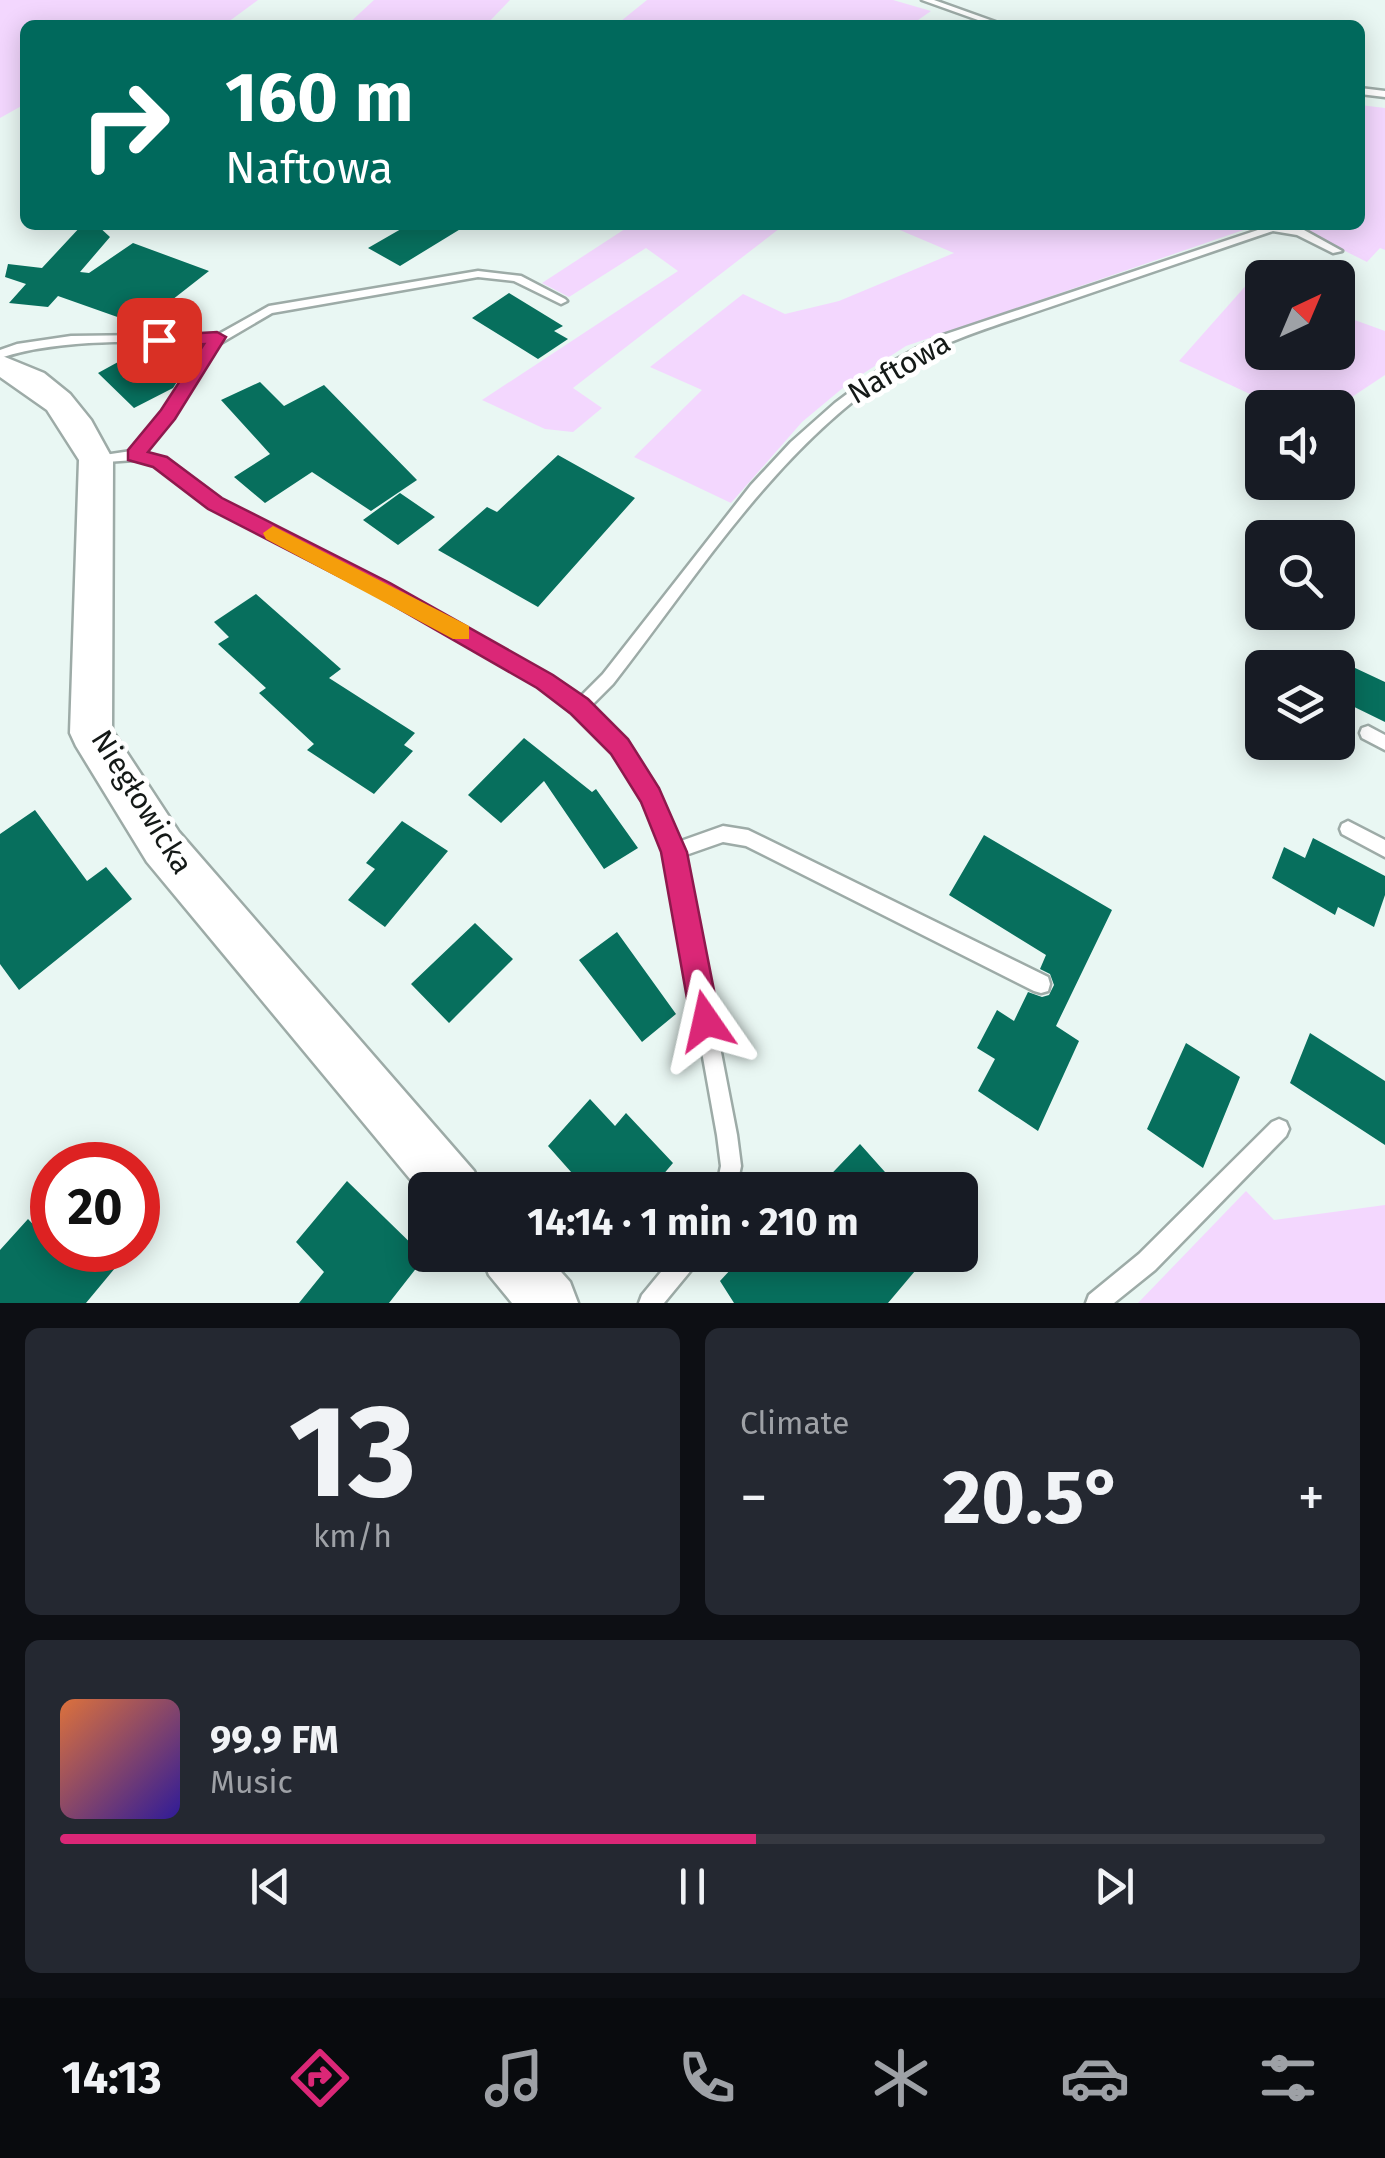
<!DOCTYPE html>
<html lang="en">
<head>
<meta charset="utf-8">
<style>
	body { margin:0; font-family:"Fira Sans",sans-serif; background:#242831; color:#f1f3f6; height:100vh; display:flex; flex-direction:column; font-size:38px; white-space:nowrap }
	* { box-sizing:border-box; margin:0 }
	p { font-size:32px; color:#9ea1a6 }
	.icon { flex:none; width:55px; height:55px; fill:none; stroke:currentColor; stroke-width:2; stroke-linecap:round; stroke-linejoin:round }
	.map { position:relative; height:1303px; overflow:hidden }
	.drawer { display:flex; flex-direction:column; gap:25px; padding:25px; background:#0d0f14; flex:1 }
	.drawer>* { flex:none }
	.banner { position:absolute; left:20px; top:20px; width:1345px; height:210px; border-radius:15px; box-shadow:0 5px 25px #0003; background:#00695c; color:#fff; overflow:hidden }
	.needle { width:65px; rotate:44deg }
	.controls { position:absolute; left:1245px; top:260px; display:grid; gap:20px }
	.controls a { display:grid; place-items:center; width:110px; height:110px; border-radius:15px; background:#171b24; box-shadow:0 5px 25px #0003; font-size:50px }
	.speed { position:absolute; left:30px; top:1142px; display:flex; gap:20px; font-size:50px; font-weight:700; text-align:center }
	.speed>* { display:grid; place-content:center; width:130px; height:130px; border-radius:50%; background:#171b24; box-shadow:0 5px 25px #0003; line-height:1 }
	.speed .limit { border:15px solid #d22; background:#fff; color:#111 }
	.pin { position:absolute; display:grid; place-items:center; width:85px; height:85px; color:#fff; margin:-42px; border-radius:20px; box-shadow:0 5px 15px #0006 }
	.me { position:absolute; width:110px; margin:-55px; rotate:349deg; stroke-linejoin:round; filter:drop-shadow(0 0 8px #0008) }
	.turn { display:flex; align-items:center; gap:35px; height:210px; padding:0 40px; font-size:45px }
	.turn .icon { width:130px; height:130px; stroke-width:2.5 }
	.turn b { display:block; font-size:70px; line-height:85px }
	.big { font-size:75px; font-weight:700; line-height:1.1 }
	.drawer .card { flex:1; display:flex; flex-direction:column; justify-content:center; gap:15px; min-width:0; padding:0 35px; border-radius:15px; background:#242831 }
	.drawer .dial { align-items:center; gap:0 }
	.dial b { font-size:130px; line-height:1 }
	.song { display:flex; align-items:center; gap:30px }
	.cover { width:120px; height:120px; border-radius:15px; background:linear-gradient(135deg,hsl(20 70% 55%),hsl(250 70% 35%)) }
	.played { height:10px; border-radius:5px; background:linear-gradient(90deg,#db2777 55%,#363941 55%) }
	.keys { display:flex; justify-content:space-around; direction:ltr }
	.heat { display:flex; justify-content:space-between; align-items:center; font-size:55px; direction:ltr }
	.drawer .tiles { flex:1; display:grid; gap:25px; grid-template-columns:1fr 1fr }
	.card:last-child { grid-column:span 2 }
	.trip { position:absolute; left:408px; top:1172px; width:570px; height:100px; border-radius:15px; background:#171b24; box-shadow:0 5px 25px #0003; font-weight:700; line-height:100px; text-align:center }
	.tab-bar { display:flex; height:160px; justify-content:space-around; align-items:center; background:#090b0e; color:#9ea1a6 }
	.tab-bar .icon { width:70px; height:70px }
	.tab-bar .active { color:#db2777 }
	.tab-bar b { font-size:45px; color:#f1f3f6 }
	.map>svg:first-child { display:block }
	.green { fill:#f3d7fe }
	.building { fill:#076f5d }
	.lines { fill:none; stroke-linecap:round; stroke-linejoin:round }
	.service-casing { stroke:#9daba7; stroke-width:5 }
	.tertiary-casing { stroke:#9daba7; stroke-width:5 }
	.service { fill:#fff; fill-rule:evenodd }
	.tertiary { fill:#fff; fill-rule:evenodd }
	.route { fill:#db2777; stroke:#8e194d; stroke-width:2.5 }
	.slow { fill:#f59e0b }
	.labels { text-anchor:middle; stroke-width:10; stroke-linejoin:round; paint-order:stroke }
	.street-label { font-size:30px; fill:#141917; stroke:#fff }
</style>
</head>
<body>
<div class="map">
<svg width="1385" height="1303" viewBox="0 0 1385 1303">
	<rect width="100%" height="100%" fill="#e9f7f3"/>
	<path class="green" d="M0,0H258L224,25H25V104L0,118Z
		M374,0H510L486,25H347Z
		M647,0H893L931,11L911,25H616Z
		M1360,105L1385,108V250L1380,248L1367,262L1293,225H1360Z
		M631,225H784L573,388L602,408L573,432L545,429L482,400L678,271L646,248L569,297L542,283Z
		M888,225H1258L906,346L850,382L802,422L731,503L634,457L702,390L650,367L743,294L785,314L839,301L954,253Z
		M1249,282L1262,287V352H1338V314L1385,331V375L1337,407H1278L1179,361Z
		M1246,1191L1274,1220L1385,1205V1303H1138Z"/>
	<path class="building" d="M82,225H97L110,237L80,272L89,273L133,243L209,271L140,325L58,296L48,307L9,303L26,284L5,277L8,264L42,268Z
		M408,225H467L400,266L368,248Z
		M509,293L563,326L554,331L568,339L538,359L472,318Z
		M149,345H155L184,371L173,388L134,408L98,373Z
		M260,382L284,406L324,385L417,480L371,511L312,472L265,503L234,477L270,454L221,400Z
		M558,455L635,498L538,607L438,550L487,507L497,512Z
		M400,493L435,517L398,545L363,520Z
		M256,594L341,669L329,678L415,733L404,745L413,751L374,794L307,750L314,744L259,693L266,688L218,644L229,637L214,622Z
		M1338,660L1385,682V722L1338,699Z
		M524,738L592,792L596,789L638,848L604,869L544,781L501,823L468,795Z
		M35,810L87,881L106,867L132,899L19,990L0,964V834Z
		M402,821L448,851L385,927L348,900L375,869L366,863Z
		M984,835L1112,910L1056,1026L1079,1041L1038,1131L978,1091L995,1059L977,1048L997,1010L1014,1021L1028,992L1042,997L1049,995L1054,985L1050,974L1040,969L1046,955L949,895Z
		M1313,838L1385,876V895L1374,927L1338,907L1335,915L1272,878L1284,847L1305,858Z
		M475,923L513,959L449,1023L411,984Z
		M617,932L676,1014L642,1042L579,960Z
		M1310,1033L1385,1081V1145L1290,1083Z
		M1186,1043L1240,1077L1203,1168L1147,1129Z
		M590,1099L615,1126L626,1113L673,1163L650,1190H587L548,1146Z
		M860,1144L901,1190H816Z
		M347,1181L425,1257L389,1303H299L324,1272L296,1242Z
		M28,1219L52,1244V1250H130L86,1303H0V1250Z
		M744,1255H899L915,1271L888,1303H734L720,1281Z"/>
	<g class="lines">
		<g class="service-casing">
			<path id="service" d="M922,0H934L1004,25H992Z
				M1360,88L1385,91V97L1360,94Z
				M1273,225L1304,230L1342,251L1333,253L1297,235L1273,231C1199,256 1124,282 1050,307C995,326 939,341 890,374C774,452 698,575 613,684L589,708C634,742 654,792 678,842L723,826L748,830L1048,977L1050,984L1048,991L1041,993L1034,991L746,846L723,842L683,856L737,1135L741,1166L736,1190H716L721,1166L717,1135L666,851L629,774L594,730L540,687L378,593L210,507L156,465L135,460L91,463L90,460L91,457L131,451L163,412L206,341C137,343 66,337 0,358V350L17,344L71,336L219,334L269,306L478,271L521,276L565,299L567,301L561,304L514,281L478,277L272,313L214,347L172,418L144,453L165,459L220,501L388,585L550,677L578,699L603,674L751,485L791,442L835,403L883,367L937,337Z
				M1368,726L1385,735V750L1362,738L1360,733L1362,728Z
				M1348,821L1385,840V857L1342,834L1340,829L1342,824Z
				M1279,1119L1286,1122L1289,1129L1286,1136L1155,1270L1114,1303H1086L1089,1295L1139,1254L1272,1122Z
				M675,1255H700L697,1263L664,1303H639L642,1295Z"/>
		</g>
		<g class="tertiary-casing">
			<path id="tertiary" d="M0,355L44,373L70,394L91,420L113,460L112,730L179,832L474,1171L483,1190H425V1197L147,862L76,746L70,733L79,460L47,410L0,377Z
				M481,1255H546L570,1282L578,1303H512L489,1275Z"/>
		</g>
		<use href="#service" class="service"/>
		<use href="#tertiary" class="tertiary"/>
	</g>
	<path class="route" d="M217,332L226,337L175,419L148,452L167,457L222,498L390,583L553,675L588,699L628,739L659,788L687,852L720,1021L716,1031L706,1036L695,1031L691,1021L661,852L641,802L611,754L571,714L537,688L375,595L208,509L153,467L128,460V450L161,410L204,344L159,346L153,345V336Z"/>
	<path class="slow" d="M273,526L469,626V639H453L266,539L263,533Z"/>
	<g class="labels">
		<g class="street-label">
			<text transform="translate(899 368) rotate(-30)" y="10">Naftowa</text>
			<text transform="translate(142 802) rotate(58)" y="10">Niegłowicka</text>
		</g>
	</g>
</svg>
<div class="controls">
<a><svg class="needle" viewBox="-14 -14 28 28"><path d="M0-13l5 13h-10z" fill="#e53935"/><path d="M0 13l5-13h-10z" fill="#9ea1a6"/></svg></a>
<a><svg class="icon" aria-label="sound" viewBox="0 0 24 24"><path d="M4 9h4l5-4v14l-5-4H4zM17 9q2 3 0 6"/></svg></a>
<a><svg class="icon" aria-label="search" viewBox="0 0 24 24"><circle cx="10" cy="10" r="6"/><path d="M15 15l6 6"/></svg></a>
<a><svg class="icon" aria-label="layers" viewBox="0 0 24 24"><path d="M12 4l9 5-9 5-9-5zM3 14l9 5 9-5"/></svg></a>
</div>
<div class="speed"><div class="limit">20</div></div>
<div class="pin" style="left:159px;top:340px;background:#d93025"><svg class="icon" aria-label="arrive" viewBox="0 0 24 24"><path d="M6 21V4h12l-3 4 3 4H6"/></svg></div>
<svg class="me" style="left:706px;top:1021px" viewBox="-20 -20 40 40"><path d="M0-17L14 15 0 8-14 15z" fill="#db2777" stroke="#fff" stroke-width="4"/></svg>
<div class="trip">14:14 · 1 min · 210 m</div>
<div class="banner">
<div class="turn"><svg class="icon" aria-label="right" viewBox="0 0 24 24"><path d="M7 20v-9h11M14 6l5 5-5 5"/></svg><div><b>160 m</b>Naftowa</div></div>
</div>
</div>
<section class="drawer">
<div class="tiles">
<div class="card dial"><b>13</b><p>km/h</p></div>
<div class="card"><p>Climate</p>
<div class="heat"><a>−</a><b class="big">20.5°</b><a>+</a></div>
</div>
<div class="card">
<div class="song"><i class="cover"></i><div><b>99.9 FM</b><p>Music</p></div></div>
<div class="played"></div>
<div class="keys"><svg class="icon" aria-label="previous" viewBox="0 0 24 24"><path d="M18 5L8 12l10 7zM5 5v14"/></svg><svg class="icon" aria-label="pause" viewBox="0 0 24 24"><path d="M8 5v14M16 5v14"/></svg><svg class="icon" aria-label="next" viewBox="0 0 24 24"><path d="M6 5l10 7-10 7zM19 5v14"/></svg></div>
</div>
</div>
</section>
<nav class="tab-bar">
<b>14:13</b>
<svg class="icon active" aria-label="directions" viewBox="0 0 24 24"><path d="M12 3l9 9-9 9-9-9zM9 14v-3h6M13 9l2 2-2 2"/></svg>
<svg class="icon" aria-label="music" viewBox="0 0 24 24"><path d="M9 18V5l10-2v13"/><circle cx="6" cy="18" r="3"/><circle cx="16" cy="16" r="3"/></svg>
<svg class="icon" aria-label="phone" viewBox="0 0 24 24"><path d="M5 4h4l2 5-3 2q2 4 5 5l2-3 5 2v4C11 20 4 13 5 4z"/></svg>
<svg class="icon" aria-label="climate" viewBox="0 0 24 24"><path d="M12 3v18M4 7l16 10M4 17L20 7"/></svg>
<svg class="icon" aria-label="car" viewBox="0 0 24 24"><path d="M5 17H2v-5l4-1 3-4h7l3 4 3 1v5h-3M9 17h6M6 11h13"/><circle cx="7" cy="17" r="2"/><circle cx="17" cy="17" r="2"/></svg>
<svg class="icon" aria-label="filters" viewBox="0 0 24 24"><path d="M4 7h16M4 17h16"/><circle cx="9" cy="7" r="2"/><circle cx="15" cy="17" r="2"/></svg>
</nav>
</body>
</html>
